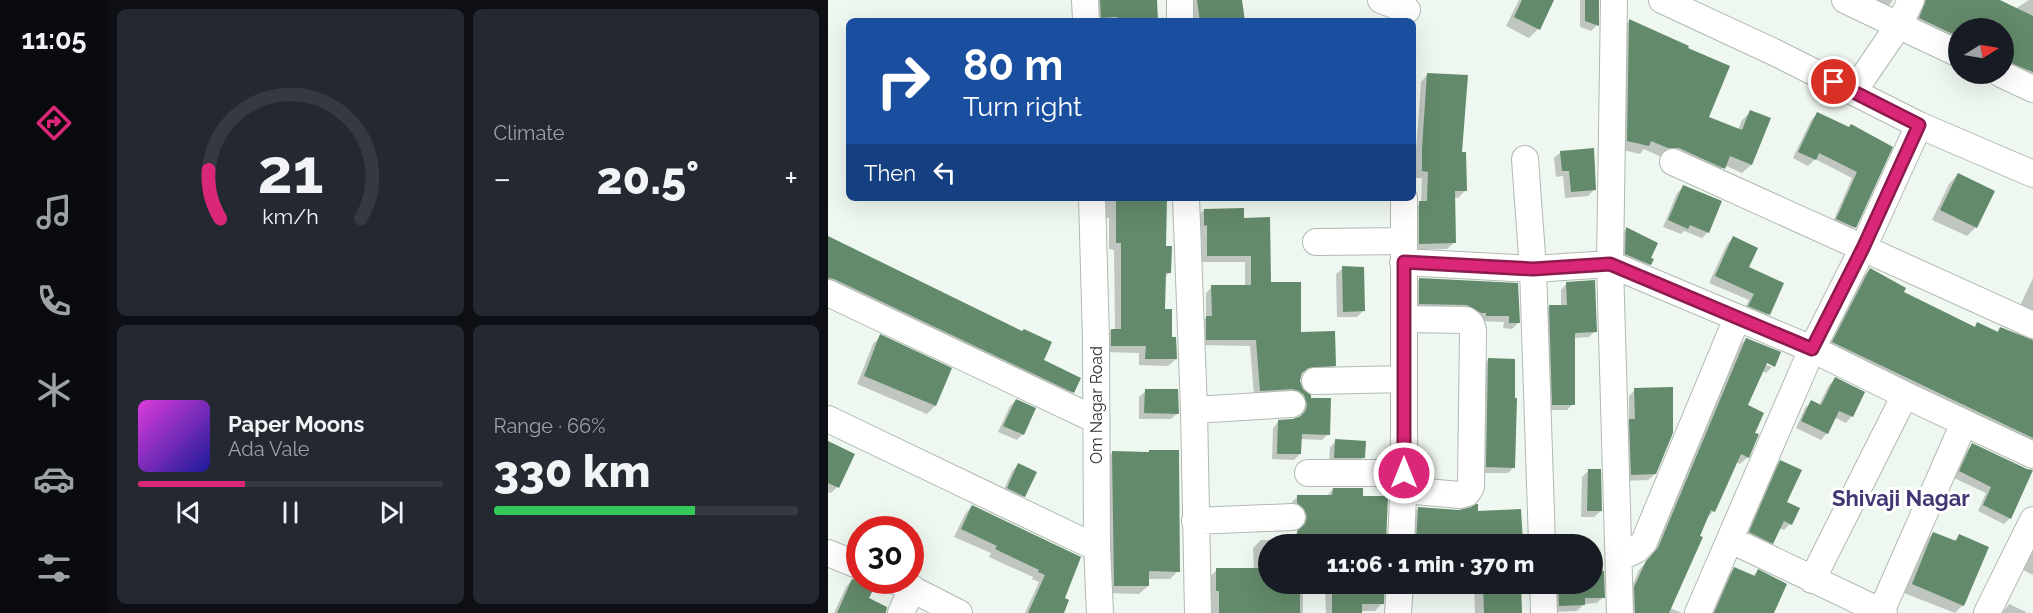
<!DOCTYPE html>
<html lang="en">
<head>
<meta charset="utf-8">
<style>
	body { margin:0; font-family:Raleway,sans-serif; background:#242831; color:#f1f3f6; height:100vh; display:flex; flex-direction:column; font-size:22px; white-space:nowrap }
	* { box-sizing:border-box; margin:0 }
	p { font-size:20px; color:#9ea1a6 }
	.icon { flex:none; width:33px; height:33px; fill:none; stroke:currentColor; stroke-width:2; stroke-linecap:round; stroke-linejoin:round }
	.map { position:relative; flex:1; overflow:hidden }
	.side { display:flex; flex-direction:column; gap:9px; padding:9px; background:#0d0f14; width:720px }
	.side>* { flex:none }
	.hud { position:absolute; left:18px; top:18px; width:570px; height:183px; border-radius:9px; box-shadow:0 6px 24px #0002; background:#1a4fa0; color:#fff; overflow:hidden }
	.needle { width:39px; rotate:79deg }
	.tools { position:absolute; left:1120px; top:18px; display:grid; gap:12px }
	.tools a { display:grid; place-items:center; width:66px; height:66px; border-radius:50%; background:#171b24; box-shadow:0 6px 24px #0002; font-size:30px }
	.speed { position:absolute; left:18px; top:516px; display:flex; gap:12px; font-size:30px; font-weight:700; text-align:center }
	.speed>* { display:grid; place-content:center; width:78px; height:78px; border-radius:50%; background:#171b24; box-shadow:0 6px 24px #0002; line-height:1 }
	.speed .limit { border:9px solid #d22; background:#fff; color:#111 }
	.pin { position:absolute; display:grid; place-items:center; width:51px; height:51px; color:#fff; margin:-26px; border:3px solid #fff; border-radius:50%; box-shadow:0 2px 6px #0007 }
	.me { position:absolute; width:66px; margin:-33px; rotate:0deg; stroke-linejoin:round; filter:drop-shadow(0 0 4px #0008) }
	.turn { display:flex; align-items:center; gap:21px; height:126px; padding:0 18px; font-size:27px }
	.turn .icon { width:78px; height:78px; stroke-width:2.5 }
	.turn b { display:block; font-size:42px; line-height:51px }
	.then { display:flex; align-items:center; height:57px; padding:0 18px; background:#0003; gap:12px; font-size:22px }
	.big { font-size:45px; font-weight:800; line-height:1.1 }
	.side .tile { flex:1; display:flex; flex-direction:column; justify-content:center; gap:9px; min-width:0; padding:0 21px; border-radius:9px; background:#242831 }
	.side .dial { align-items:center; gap:0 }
	.dial svg { height:156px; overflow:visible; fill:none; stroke:#363941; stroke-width:7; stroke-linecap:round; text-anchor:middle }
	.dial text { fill:#f1f3f6; stroke:none }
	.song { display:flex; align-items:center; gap:18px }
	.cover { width:72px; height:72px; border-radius:9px; background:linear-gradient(135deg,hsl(300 70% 55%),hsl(240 70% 35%)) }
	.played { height:6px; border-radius:3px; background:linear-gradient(90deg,#db2777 35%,#363941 35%) }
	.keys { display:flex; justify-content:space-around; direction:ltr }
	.heat { display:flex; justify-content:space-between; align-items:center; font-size:33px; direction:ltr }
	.charge { height:9px; border-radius:4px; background:linear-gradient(90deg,#34c759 66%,#363941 0) }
	.side .tiles { flex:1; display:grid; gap:9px; grid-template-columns:repeat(2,1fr) }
	.trip { position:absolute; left:430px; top:534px; width:345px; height:60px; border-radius:30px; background:#171b24; box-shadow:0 6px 24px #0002; font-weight:800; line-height:60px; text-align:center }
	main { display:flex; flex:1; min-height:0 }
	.tab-bar { display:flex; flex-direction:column; width:108px; justify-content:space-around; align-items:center; background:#090b0e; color:#9ea1a6 }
	.tab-bar .icon { width:42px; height:42px }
	.tab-bar .current { color:#db2777 }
	.tab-bar b { font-size:27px; color:#f1f3f6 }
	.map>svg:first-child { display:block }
	.shadow { fill:#0003 }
	.building { fill:#638a6a }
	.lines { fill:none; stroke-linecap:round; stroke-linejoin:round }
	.minor-casing { stroke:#b1b9b2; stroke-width:28 }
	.minor { stroke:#fff; stroke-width:26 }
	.route-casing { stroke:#8e194d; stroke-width:15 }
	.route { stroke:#db2777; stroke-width:10 }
	.labels { text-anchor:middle; stroke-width:6; stroke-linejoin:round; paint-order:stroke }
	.street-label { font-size:16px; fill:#2b2f2c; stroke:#fff }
	.district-label { font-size:22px; font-weight:bold; fill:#433773; stroke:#fff }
</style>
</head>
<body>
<main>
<nav class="tab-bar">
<b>11:05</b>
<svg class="icon current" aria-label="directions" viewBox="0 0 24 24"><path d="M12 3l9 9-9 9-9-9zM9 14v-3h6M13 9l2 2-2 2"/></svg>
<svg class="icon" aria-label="music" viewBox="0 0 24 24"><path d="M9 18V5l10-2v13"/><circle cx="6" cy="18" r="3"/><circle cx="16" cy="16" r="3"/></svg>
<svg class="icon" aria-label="phone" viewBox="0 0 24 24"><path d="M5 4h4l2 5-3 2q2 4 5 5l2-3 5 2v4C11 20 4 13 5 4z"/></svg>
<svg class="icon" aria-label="climate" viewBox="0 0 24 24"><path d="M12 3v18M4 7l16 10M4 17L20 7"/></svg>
<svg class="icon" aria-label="car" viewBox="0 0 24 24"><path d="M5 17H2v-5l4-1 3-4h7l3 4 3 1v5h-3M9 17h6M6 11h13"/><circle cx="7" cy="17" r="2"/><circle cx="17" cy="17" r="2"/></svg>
<svg class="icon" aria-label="filters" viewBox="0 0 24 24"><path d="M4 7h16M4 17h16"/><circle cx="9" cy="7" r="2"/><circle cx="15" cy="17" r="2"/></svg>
</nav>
<section class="side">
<div class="tiles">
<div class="tile dial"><svg viewBox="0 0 100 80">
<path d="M14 69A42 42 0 1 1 86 69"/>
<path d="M14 69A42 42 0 0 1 8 44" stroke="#db2777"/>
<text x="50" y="56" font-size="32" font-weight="700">21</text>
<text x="50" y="72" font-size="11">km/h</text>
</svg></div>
<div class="tile"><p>Climate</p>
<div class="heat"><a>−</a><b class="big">20.5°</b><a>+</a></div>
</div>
<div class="tile">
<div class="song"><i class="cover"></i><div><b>Paper Moons</b><p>Ada Vale</p></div></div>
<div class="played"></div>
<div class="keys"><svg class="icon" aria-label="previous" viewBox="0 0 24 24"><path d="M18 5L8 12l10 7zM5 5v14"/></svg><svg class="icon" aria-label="pause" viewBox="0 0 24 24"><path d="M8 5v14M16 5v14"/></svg><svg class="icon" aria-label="next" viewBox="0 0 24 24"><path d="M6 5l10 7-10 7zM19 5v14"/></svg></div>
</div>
<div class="tile"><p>Range · 66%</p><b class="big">330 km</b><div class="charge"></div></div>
</div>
</section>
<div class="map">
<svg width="1205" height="613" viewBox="0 0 1205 613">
	<rect width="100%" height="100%" fill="#eff8f0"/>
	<path class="shadow" d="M264,0H328L330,21H265Z
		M359,0H412L415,21H362Z
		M691,0H725L710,29L701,38L678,26Z
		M752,0H770L769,25L763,31L752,27Z
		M1031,0H1065L1056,12Z
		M1089,0H1169L1187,9L1201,0H1205V83L1176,69V28H1131V48L1085,25Z
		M801,21L879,118L910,130L914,120L923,111L941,119L923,165L914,173L896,165L887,176L842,156H831L816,149L812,154L791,149L793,29Z
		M600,74L633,153L637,191L630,198L626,197L627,242L619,249L584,250V210L593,203L594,178H586L593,82Z
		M989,114L1063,148L1026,227L1020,233L1003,226L1024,178L987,159L980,166L965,158L983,120Z
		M733,152L767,189L760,196L737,198L735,176L728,177L726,158Z
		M1130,174L1148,227L1139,236L1104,220L1121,184Z
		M855,187L880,232L874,238L856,231L853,234L835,227L849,193Z
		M273,198H337V248L342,272L336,278V310L348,359L340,366L311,365V353L276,352V337L283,330H287L286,250L281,249V218H273Z
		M376,210L415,219L442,283L472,334L507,365L501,371L473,373L471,381L473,390L500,434L494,440L472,439V454L466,460L444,459L445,428L451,421L472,418L473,411L426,396L422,346L373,345V323L378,318V293L384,287L417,286V262H374L373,231H370V216Z
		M798,229L828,243L821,258L822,264L816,270L792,260V234Z
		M0,237L214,361L244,392L237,399L0,287Z
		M905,238L940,314L934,320L915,312L921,300L881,283L899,244Z
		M515,268L535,311L529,317H509L508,274Z
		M1042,269L1074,293L1146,328L1150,324L1168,333L1173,328L1205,340V449L998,350L1035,277Z
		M1205,278V320L1189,312Z
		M592,279L689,285L690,323L684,329L675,328L676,322L652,321L585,310V286Z
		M739,283L767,331L761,337L746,338L745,404L739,410H719L716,312L722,306H733V290Z
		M53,336L107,406L99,414L29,384L45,344Z
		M918,339L951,353L944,367V364L933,359L931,362L944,367L938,373L934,371L918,406L934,413L925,434L929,435L920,457L912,464L908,462L886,511L878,519L870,536L873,538L842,608L854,613H800V596L811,570L823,557L911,346Z
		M660,360L686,467L680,473H653L654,366Z
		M1007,379L1035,393L1024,416L1018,423L1006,417L999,433L993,440L968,428L977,408L983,402L991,405L1001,385Z
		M807,390L827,474L820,480L797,481L796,427L801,421V396Z
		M318,391L350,413L343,419H311V397Z
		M188,400L195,434L189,440L170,432L182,406Z
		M508,441L535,457L529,464H501L502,447Z
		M1144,445L1182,518L1176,524L1150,511L1158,493L1126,478L1138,451Z
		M0,446L9,487L3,493L0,492Z
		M284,453L350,571L342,579H320V586L311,594L278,593L276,461Z
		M953,462L957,503L962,524L956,530L951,528L944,543L938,549L916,538L947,468Z
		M190,465L196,496L190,502L174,494L184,471Z
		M760,471L773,511L766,517H753L754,477Z
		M505,489L534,498H558L557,544H441V584H556L554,603L547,611H533V613H498L497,584H475V613H384V598H381V577L389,570H426L425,548L433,540H461L471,531L472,525L462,511V504L469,497H498Z
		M144,506L251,558L235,599L234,613H197L211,582L204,579L205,577L161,557L163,553L126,537L137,514Z
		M590,509L690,543L689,544H580L581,517Z
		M1105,533L1125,542L1131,536L1135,605L1127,613L1076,593L1096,543Z
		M1205,550V575L1195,570Z
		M906,569L924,577L930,571L945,613H883L899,576Z
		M765,572L775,597L769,603L756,604L749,611L725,612L722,584H765Z
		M24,580L39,599L57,613H6L18,587Z
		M648,584H692L693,612L647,613L646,585Z
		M1181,604L1198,612L1197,613H1174Z"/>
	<path class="building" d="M272,0H329L330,21H290L289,17L273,18Z
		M369,0H414L417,21H372Z
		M694,0H726L712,30L686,17Z
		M757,0H771V26L757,21Z
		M1098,0H1172L1205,16V72L1176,60V28H1131V37L1091,18Z
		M801,19L861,46L860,48L902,66L881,117L914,130L922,110L943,118L924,165L902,156L897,169L851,148H840L823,141L821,146L799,141Z
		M599,73L640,75L634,152H638L639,191H627L628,243L591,244V201H599L600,172L594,171V148Z
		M989,112L1021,127L1023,124L1065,147L1028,228L1008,219L1029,172L991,153L988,160L970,152Z
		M766,148L768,190L743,192L741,171H734L732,151Z
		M1130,173L1167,191L1149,228L1112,210Z
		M855,185L894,201L881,233L862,225L860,229L840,220Z
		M288,198H339L338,246H344L343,273H338L337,309H344V337H348L349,359H317L318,346H283V329H293V243H288Z
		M416,208V218L442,217L443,282H473V332L507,331L508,366L480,368L474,373L472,381L475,389L483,395V398H503L502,435L474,434L473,454H449L450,420L465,419L473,416L478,410L479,404L476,395L471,391L464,389L432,391L428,340H378V316H384L383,285H423V256H379V225L376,226V209Z
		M798,227L830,243L823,258L826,259L823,265L797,254Z
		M0,236L194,331L196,329L224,342L216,360L253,378L246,393L6,279L0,278Z
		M905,236L930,248L921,267L956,283L942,315L920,306L926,294L887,276Z
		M514,266L536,267L537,311L515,312Z
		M1042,268L1078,288L1076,292L1147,327L1149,322L1170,332L1172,327L1205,340V438L1004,342Z
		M591,278L690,283L692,323H681V316H658V313H653L639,305L591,304Z
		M767,280L769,332L747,333V405H724L721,305H739L738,282Z
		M52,334L124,368L108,406L36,376Z
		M918,338L953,352L947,367L939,363L920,405L936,413L927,433L931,434L921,458L913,454L887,512L883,510L872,536L875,537L841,613H807L806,587L818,561L830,548Z
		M660,358L687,359V398H689L687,468L658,467Z
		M1007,377L1037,392L1025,417L1011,411L1000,434L973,421L983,400L993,405Z
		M845,387V433L828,474L803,475L801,419H807L806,388Z
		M317,389H350L351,414L316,413Z
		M188,399L208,408L196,435L175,426Z
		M507,439L538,441L537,458H506Z
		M0,441L27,454L11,488L0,483Z
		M1144,443L1199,469L1205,470L1183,519L1155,505L1163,487L1131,471Z
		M321,450H351L352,572L321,571V586H286L284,451L321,452Z
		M952,460L974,470L959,502L972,508L964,525L956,521L945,544L921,532Z
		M190,463L209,472L197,497L179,488Z
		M760,469H773L774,511H759Z
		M505,488H535V496H560L558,544H469V531L477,524L479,517L476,509L469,503V495H504Z
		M648,504H650V511L693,509L695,543L588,544L590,507L631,510L643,507Z
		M144,505L253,557L237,598L241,600L236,613H200L217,575L210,572L211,570L167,549L169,546L133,529Z
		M1105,532L1128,541L1131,534L1161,547L1136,606L1084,584Z
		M906,567L927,576L930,569L959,584L946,613H886Z
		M388,568H441V584H472V613H391V591H388Z
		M765,571H776L777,598H757V605L731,606L730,584H765Z
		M24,579L35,580L58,592H44L41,598L59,607L58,613H9Z
		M542,584H557L556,604H534V613H504V587H542Z
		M655,584H693L694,613H656Z"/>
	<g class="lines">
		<g class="minor-casing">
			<path id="minor" d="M257,0L258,21
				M352,0V21
				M553,0L579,10
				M786,0L782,264L792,613
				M834,0L950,54L1091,125L1205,174
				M1017,0L1131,54
				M1173,74L1205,89
				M1025,92L1071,25L1083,0
				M697,159L705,269L714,544
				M845,162L1205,325
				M264,198L268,339L269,548L272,613
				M358,198L366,410L370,613
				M488,242L576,241
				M575,262L705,269L782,264L984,349L1077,395L1205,455
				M0,293L268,420
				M487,381L576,379
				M366,410L464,404
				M0,419L269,548
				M480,473H576
				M576,490L632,495L639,493L643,487L645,330L643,324L638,320L576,319
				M367,521L464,517
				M903,540L1056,613
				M573,544L576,473V198
				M0,553L32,566
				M791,558L808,550L816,542L909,318
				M66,580L131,613
				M984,580L1077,395
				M715,584L716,613
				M1053,612L1136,423
				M73,613L84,588
				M570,613L572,584
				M870,613L984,349L1035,248L1091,125
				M1159,613L1205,520"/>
		</g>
		<use href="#minor" class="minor"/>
	</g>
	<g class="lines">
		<g class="route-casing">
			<path id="route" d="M576,473V262L705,269L782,264L984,349L1035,248L1091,125L1006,82"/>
		</g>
		<use href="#route" class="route"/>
	</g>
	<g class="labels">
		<g class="street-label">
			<text transform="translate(268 405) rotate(-90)" y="6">Om Nagar Road</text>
		</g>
		<g class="district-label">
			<text x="1073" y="506">Shivaji Nagar</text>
		</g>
	</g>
</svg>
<div class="tools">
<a><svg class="needle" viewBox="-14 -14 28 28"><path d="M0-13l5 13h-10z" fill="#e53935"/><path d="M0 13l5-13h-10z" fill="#9ea1a6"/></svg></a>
</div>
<div class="speed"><div class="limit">30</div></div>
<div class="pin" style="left:1006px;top:82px;background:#d93025"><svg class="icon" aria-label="arrive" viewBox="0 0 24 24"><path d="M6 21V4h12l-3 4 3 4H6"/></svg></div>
<svg class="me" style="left:576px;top:473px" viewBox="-20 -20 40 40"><circle r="17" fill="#db2777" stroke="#fff" stroke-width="3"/><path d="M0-11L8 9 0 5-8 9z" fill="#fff"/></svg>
<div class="trip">11:06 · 1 min · 370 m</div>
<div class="hud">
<div class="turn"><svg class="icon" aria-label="right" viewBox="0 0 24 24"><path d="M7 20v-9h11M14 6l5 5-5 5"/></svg><div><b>80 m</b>Turn right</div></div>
<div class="then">Then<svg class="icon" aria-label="left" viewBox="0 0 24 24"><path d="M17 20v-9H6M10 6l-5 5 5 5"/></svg></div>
</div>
</div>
</main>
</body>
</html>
